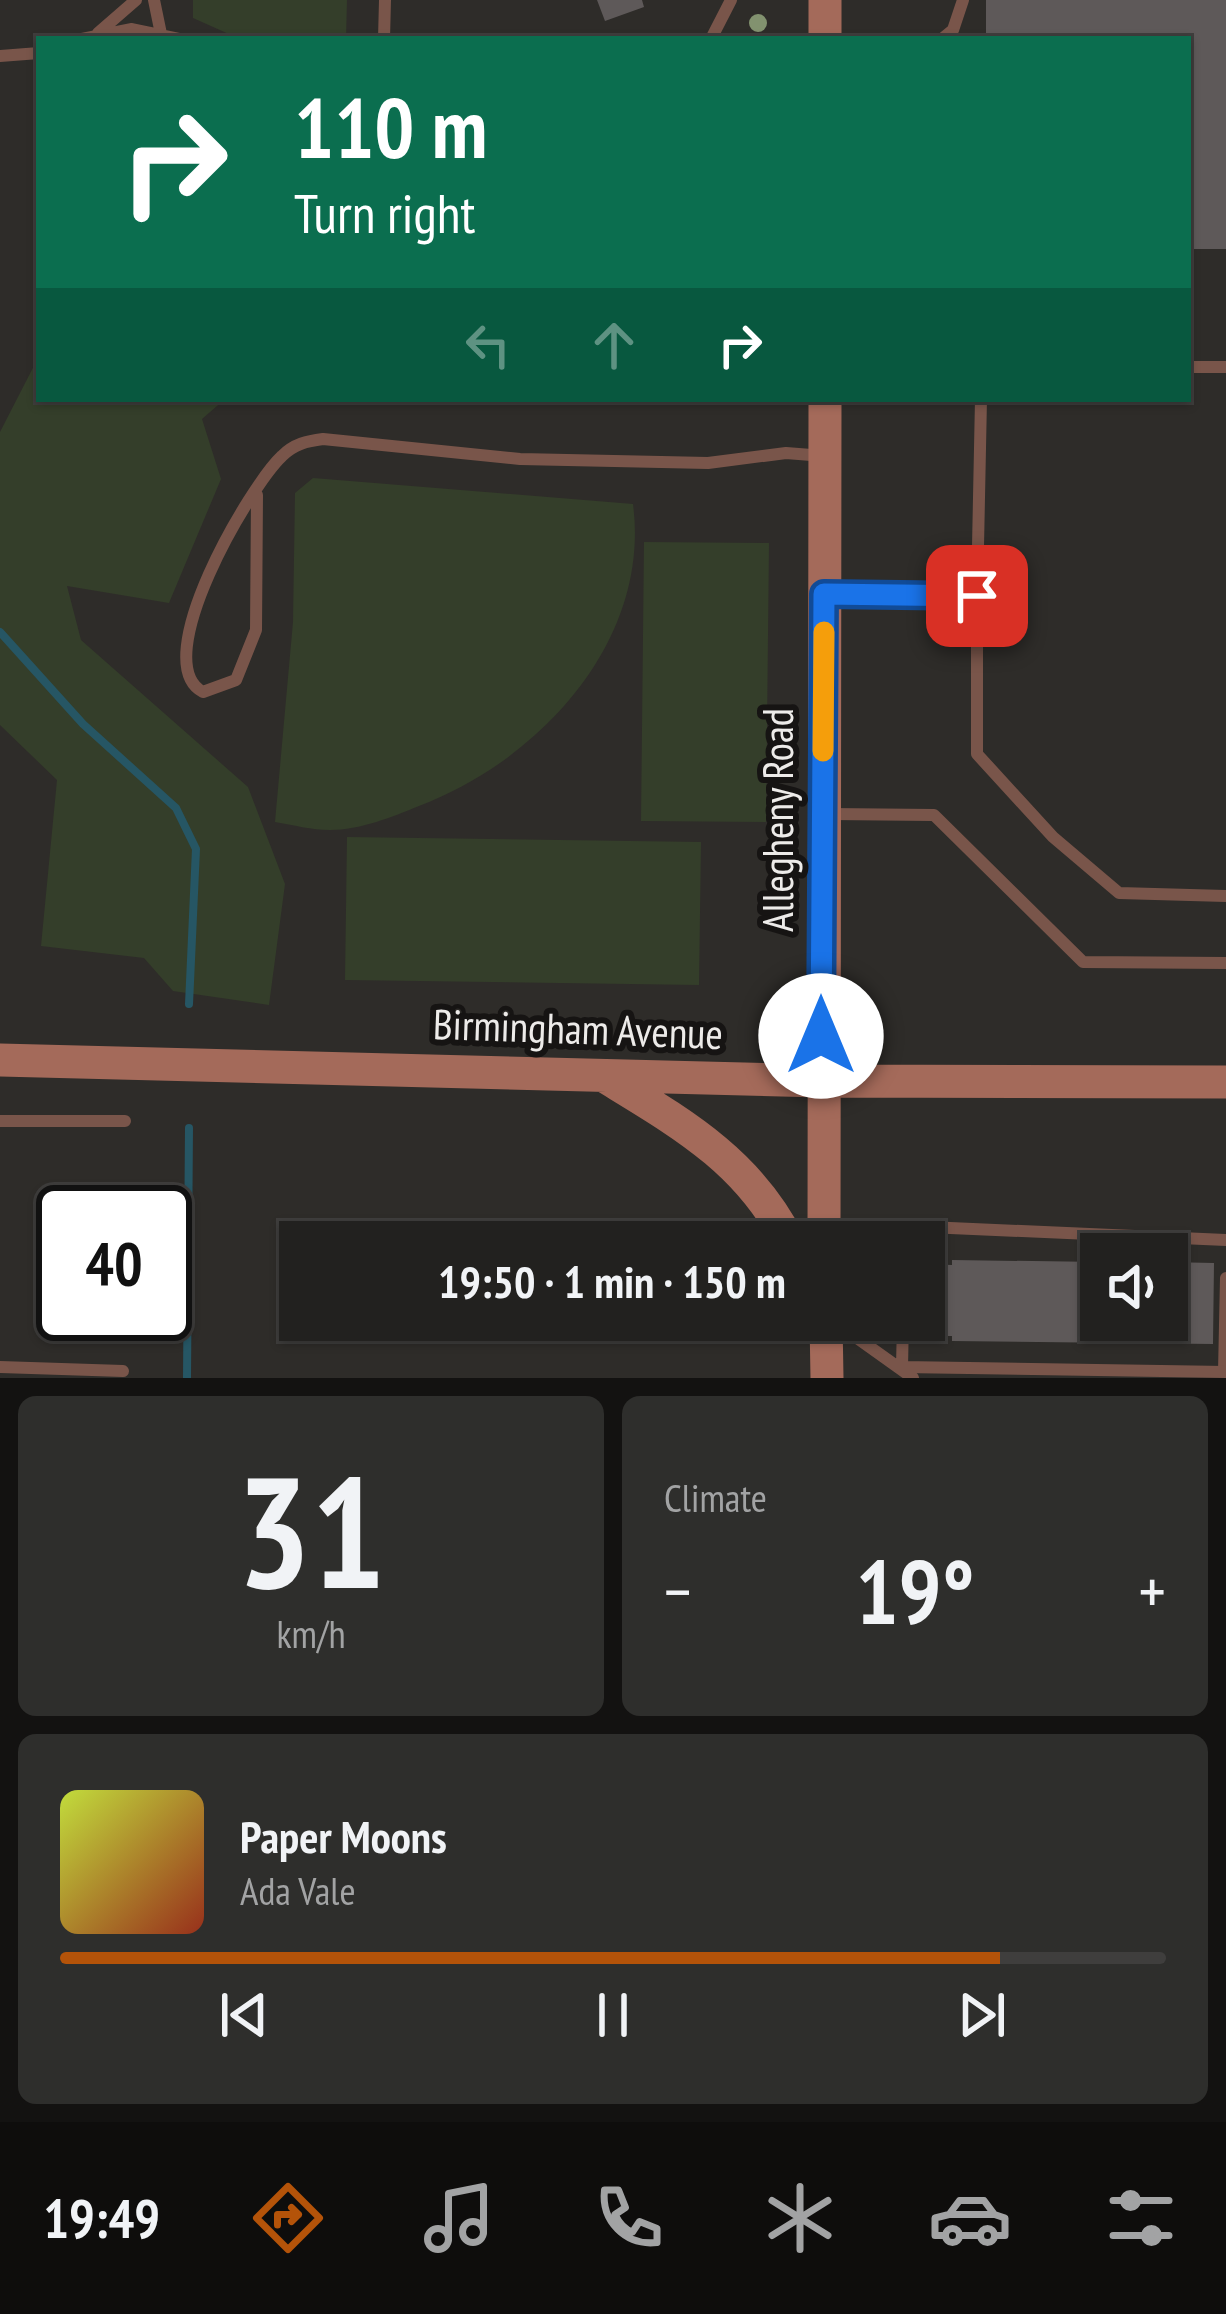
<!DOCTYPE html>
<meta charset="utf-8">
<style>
:root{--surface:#22211f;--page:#2e2e2c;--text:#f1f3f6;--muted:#a2a3a4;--line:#3f3e3d;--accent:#b45309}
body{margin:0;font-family:"PT Sans Narrow",sans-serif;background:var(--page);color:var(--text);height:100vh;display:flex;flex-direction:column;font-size:45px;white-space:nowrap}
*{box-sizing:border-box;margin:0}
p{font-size:39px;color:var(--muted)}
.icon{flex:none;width:66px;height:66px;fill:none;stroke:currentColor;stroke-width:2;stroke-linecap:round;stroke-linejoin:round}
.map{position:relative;height:1378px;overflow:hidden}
.details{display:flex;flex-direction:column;gap:18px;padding:18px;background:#131211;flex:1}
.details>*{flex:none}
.banner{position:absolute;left:36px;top:36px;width:1155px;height:366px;border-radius:0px;box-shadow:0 3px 9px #0004,0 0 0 3px var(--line);background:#0b6e4f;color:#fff;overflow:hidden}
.fabs{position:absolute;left:1080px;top:1233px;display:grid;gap:24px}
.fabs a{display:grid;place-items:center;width:108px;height:108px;border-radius:0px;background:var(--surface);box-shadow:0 3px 9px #0004,0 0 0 3px var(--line);font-size:60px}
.speed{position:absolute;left:36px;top:1185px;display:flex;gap:24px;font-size:60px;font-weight:700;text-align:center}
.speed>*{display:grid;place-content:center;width:156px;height:156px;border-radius:50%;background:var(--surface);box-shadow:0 3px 9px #0004,0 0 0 3px var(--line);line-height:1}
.speed .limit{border:6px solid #111;border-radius:18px;background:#fff;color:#111}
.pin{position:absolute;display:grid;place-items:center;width:102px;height:102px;color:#fff;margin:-51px;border-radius:24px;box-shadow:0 6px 18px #0006}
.me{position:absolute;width:132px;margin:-66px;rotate:0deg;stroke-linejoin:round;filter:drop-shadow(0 0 9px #0008)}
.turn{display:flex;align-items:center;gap:42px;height:252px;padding:0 60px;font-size:54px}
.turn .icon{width:156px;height:156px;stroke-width:2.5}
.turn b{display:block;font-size:84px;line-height:102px}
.lanes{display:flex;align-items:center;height:114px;padding:0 60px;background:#0003;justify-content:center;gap:60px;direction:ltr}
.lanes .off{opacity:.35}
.big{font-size:90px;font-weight:700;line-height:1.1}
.details .card{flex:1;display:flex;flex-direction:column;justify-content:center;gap:18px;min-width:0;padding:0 42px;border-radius:18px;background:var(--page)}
.details .dial{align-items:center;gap:0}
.dial b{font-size:156px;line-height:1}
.song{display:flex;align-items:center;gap:36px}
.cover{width:144px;height:144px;border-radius:18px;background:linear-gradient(135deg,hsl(70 70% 55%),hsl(10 70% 35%))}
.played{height:12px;border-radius:6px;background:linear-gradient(90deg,var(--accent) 85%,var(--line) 85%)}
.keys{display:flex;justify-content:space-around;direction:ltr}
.heat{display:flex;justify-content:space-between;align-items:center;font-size:66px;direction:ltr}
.details .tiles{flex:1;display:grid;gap:18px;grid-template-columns:1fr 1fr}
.card:last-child{grid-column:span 2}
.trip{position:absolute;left:279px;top:1221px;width:666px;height:120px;border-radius:0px;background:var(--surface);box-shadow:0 3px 9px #0004,0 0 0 3px var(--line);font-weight:700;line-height:120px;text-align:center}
.tab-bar{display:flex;height:192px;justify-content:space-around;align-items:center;background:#0e0d0c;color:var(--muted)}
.tab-bar .icon{width:84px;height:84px}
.tab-bar .on{color:var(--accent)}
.tab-bar b{font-size:54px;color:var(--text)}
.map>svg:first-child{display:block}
.green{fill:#343e2a}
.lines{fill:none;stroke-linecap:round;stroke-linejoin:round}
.stream{stroke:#265664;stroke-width:8}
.building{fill:#5e5959}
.lane{stroke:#79554a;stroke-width:12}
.secondary{stroke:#a46a5a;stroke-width:33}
.tree{fill:#82926f}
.route-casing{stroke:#114b97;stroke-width:30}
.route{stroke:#1a73e8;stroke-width:21}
.slow{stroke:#f59e0b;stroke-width:21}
.labels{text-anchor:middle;stroke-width:12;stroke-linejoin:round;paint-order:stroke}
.street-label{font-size:42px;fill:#edebe9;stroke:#161413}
</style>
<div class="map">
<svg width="1226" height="1378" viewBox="0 0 1226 1378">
<rect width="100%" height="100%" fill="#2e2c29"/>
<path class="green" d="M193 0H347L346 39H240L193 18Z
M39 356V399H225L202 419 221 479 169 603 67 586 81 640 248 787 285 884 269 1005 173 991 144 958 41 946 57 780 0 725V432Z
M313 478 633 504C651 641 540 760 419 806 392 817 360 830 330 830 312 830 293 825 275 822L293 622 295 493Z
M644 542 769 543 766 822 641 821Z
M347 837 701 842 699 985 345 980Z"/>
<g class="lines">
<path class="stream" d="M0 632 83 724 176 808 196 849 189 1004
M187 1378 189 1128"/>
</g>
<path class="building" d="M597 0H642L644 7 605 21Z
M986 0H1226V249H1192L1188 237V39H986Z
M952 1260 1101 1262V1320H1167V1262L1214 1263 1213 1344 952 1341V1336H924L925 1264 952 1265Z"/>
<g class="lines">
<path class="lane" d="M154 0 161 34
M98 33 136 0
M82 39 132 29 180 39
M384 39 385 0
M711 39 731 0
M942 39 953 30 963 0
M0 56 39 53
M1188 367H1226
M257 495 256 630 236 680 203 692C146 662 250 486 282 456 294 444 307 441 323 439L520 459 708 463 786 453 824 456
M825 594 977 596 981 399
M977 596V754L1053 837 1119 893 1226 896
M830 814 934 815 1083 962 1226 963
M0 1121H125
M905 1242V1226L1226 1240
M832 1320 913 1378
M903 1320 902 1367 1226 1372
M0 1367 123 1371
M1224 1372 1226 1278"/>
<path class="secondary" d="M825 39V0
M0 1060 821 1081 1226 1082
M604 1076C679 1122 748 1160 789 1242
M824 1242 825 399
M826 1320 827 1378"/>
</g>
<circle class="tree" cx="758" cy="23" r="9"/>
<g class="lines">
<g class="route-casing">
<path id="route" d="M821 1036 824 594 977 596"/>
</g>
<use href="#route" class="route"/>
<path class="slow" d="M823 751 824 632"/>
</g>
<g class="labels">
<g class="street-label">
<text transform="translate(778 820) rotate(-90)" y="15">Allegheny Road</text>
<text transform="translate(578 1029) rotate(2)" y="15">Birmingham Avenue</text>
</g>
</g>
</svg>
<div class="fabs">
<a><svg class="icon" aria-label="sound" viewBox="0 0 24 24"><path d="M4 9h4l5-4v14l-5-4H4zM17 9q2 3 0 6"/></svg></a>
</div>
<div class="speed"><div class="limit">40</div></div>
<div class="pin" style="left:977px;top:596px;background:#d93025"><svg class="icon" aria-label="arrive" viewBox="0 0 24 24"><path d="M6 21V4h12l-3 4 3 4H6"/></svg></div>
<svg class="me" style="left:821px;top:1036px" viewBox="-20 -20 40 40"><circle r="19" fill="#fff"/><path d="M0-13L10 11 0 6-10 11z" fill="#1a73e8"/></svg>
<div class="trip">19:50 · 1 min · 150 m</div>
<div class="banner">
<div class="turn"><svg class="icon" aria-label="right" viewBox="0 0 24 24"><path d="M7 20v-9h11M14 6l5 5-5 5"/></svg><div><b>110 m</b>Turn right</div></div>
<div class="lanes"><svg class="icon off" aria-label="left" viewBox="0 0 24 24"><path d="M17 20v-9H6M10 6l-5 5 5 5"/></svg><svg class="icon off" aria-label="ahead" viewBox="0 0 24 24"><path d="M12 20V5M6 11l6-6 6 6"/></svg><svg class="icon" aria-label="right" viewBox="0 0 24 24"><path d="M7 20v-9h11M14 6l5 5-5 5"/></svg></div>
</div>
</div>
<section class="details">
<div class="tiles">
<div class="card dial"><b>31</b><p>km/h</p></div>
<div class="card"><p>Climate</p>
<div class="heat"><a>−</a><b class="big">19°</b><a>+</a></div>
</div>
<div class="card">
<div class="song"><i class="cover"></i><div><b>Paper Moons</b><p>Ada Vale</p></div></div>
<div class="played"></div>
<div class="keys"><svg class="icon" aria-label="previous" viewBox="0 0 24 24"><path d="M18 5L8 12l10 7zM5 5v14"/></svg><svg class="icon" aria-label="pause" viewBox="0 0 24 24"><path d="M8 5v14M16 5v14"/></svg><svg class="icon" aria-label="next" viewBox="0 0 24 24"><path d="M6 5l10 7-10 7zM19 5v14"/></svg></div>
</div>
</div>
</section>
<nav class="tab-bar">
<b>19:49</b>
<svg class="icon on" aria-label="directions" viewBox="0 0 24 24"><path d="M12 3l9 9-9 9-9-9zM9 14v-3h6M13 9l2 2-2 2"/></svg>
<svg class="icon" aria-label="music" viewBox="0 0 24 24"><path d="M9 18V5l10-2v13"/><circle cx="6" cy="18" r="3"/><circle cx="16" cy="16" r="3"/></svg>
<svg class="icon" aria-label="phone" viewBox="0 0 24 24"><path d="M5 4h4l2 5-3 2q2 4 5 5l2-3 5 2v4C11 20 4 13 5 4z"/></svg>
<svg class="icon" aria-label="climate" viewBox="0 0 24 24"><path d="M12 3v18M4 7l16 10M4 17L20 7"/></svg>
<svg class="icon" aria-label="car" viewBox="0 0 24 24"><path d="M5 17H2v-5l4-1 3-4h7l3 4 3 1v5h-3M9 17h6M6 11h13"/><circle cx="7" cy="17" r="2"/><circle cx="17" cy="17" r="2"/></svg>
<svg class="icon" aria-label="filters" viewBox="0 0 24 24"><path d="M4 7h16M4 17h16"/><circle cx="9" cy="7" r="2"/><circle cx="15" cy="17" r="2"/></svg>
</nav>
